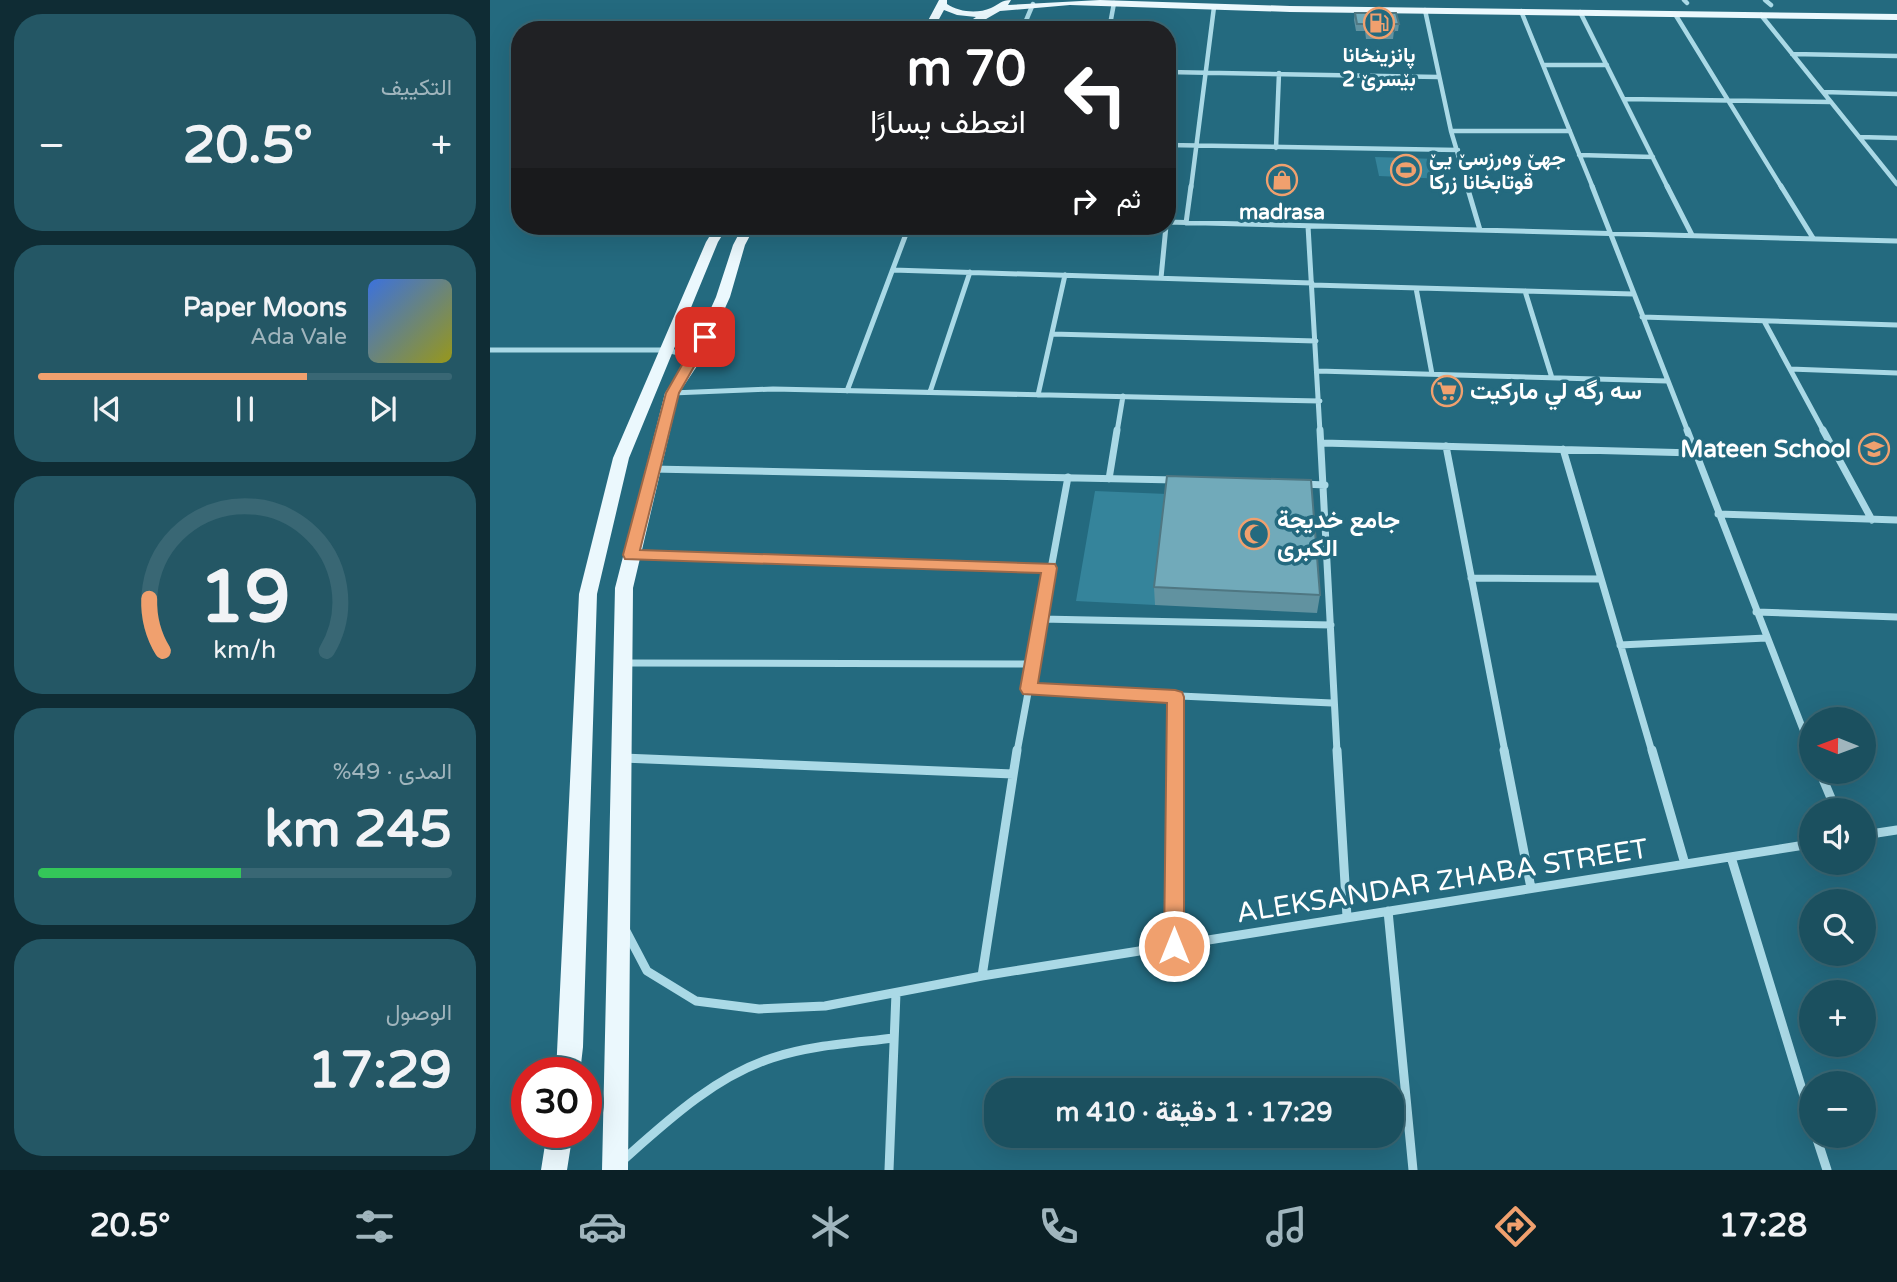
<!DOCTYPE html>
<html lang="ar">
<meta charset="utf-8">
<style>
:root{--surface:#1b505f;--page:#245765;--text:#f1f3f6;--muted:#a0b5bd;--line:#396774;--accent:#f0a06e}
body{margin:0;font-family:"Varela Round",Vazirmatn,sans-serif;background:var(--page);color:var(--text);direction:rtl;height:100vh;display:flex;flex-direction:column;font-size:26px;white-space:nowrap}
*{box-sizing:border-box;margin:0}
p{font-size:23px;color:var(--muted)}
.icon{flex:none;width:38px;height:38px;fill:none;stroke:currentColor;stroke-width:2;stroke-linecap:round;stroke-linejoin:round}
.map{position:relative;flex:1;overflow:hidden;direction:ltr}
.drawer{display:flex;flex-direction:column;gap:14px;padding:14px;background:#0f2c34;width:490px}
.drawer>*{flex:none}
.guide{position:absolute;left:21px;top:21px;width:665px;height:214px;border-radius:28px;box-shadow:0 7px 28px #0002,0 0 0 2px var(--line);direction:rtl;background:#202124;color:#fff;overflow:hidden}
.needle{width:46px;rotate:271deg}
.buttons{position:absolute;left:1309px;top:707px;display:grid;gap:14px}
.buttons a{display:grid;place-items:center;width:77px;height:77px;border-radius:50%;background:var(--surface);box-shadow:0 7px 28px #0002,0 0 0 2px var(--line);font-size:35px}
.speed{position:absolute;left:21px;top:1057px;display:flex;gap:14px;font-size:35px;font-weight:700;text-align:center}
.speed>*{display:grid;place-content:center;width:91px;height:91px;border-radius:50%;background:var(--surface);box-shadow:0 7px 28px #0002,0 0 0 2px var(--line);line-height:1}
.speed .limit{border:10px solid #d22;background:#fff;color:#111}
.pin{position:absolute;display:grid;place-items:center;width:60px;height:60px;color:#fff;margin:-30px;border-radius:14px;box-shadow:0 4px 10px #0006}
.me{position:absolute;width:77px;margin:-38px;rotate:0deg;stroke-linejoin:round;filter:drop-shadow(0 0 5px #0008)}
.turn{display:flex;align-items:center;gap:24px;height:147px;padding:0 35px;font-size:32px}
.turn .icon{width:91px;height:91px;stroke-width:2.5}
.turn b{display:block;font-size:49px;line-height:60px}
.then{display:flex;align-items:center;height:66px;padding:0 35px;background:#0003;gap:14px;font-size:26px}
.big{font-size:52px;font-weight:800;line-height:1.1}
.drawer .widget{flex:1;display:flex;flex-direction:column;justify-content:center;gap:10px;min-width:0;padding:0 24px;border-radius:28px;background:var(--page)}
.drawer .dial{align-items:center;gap:0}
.dial svg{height:182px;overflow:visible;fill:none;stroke:var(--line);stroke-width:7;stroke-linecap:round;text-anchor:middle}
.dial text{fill:var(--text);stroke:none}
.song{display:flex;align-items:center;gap:21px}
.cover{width:84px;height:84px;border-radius:10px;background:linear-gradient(135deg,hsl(220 70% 55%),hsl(60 70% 35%))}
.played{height:7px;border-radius:4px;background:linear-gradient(90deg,var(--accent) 65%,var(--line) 65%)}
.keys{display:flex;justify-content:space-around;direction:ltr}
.heat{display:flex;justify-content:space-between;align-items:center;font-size:38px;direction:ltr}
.charge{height:10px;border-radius:5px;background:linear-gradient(90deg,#34c759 49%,var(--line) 0)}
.trip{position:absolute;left:494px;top:1078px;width:420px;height:70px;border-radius:28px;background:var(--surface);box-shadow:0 7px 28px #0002,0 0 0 2px var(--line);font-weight:800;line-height:70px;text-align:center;direction:rtl}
.menu{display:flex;height:112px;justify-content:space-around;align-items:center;background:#0b2026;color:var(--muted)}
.menu .icon{width:49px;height:49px}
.menu .current{color:var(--accent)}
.menu b{font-size:32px;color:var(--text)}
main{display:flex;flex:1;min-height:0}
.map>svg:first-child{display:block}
.green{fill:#35849b}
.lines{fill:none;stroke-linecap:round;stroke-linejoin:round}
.minor-far3{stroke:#aad9e6;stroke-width:4.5}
.minor-far2{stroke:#aad9e6;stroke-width:5}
.minor-far1{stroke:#aad9e6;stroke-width:7}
.minor{stroke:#aad9e6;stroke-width:9}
.primary{fill:#ebf8fd;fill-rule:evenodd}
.wall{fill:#6192a0}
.building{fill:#71aaba;stroke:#4f7782;stroke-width:2}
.route{fill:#f0a06e;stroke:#9c6848;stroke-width:2}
.labels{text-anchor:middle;stroke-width:7;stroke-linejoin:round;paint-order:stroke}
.far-poi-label{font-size:21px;font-weight:bold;fill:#fff;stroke:#246a7f}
.poi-label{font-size:24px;font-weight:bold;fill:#fff;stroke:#246a7f;text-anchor:start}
.near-street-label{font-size:28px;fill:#fff;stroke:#246a7f}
</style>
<main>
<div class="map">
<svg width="1407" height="1170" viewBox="0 0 1407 1170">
<rect width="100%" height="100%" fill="#246a7f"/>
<path class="green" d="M885 157 948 159 955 179 889 176Z
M605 491 677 494 665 605 586 601Z"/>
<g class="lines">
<path class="minor-far3" d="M1194 0 1197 3
M1275 0 1281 5
M935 10 961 131 978 188
M1031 11 1103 188
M1090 12 1178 188
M1185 14 1292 188
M1271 15 1407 184
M532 30 543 4
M619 30 624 3
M1302 54 1407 56
M1053 65H1117
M677 72 948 77
M1333 92 1407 94
M1134 99 1341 102
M961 131H1080
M1369 137 1407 138
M677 145 968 150
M786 148 789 73
M1089 155 1163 157
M701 188 724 7"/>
<path class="minor-far2" d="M977 186 990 230
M1102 186 1198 432
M1177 186 1202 235
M1291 186 1323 238
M677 222 1407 241
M696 223 701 186
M818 226 830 432
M403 270 822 283
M671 278 676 226
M822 285 1143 294
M926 288 942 374
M1035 291 1062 378
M1152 317 1407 325
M1274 321 1334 432
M562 334 826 341
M0 350H176L206 357
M1300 369 1407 373
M828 371 1177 381
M357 391 419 226
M440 392 480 272
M182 393 283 389 830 401
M548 395 575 275
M627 432 633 396"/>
<path class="minor-far1" d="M830 430 847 752
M1197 430 1321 750
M1333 430 1382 520
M833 443 1205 453
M956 446 1015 752
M1073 449 1162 752
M162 469 686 480
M619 479 627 430
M813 484 835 485
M1228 514 1407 520
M141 556 560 568
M981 578 1111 579
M1266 612 1407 617
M551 619 841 625
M1130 645 1276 638
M134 663 543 664
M539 689 842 703
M527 752 578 477
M686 752V697"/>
<path class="minor" d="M847 750 857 917
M1014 750 1041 888
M1162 750 1195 864
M133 758 523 774
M1330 772 1346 810
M1374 835 1407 830
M1241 857 1321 1119
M898 911 923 1170
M136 931 157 971 206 1001 269 1009 335 1006 492 976 1321 844
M684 946 686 750
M492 976 527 750
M1326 1136 1337 1170
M132 1161C177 1121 224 1077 282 1058 321 1045 364 1043 404 1038
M399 1170 406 993"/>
<path class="primary" d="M449 0H457V4C469 12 487 14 501 8 510 4 511 0 521 0L518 5 610 0 800 6 1407 14V20L800 12 580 5 510 11 477 30H466L486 17 467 15 454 10 443 30H433Z
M226 226H238L228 242 139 458 107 594 93 1047 90 1073H66L89 594 123 458 216 242Z
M253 226H265L255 245 240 297 213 357 189 393 143 588 138 1170H112L125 588 175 393 199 357 226 297 243 245Z
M57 1132H83L77 1170H51Z"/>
</g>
<path class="wall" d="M865 13 909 24 908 31H904L903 39H876L875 31H866L864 20Z
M664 587 830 595 827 613 665 605Z"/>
<path class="building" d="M865 13H906L909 24H896L897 27H903L904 31H876L875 26H883L882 24H867Z
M677 476 821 480 830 595 664 587Z"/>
<path class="route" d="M215 333 221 337 189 393 150 550 565 564 567 568 548 683 685 690 692 692 694 697V946L691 953 684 955 677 953 674 946 677 703 533 694 530 689 551 573 135 559 133 555 176 393 208 337Z"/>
<defs>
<g id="fuel-ring" transform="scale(1.575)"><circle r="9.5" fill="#246a7f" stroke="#f0a06e" stroke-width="1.5"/><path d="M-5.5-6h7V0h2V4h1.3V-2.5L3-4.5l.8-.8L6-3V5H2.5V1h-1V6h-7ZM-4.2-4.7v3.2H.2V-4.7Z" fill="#f0a06e"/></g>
<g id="stadium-ring" transform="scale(1.575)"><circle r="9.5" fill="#246a7f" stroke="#f0a06e" stroke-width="1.5"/><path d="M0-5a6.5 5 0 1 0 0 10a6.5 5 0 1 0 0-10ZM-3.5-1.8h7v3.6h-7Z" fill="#f0a06e"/></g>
<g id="shop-ring" transform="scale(1.575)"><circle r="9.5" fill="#246a7f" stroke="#f0a06e" stroke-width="1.5"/><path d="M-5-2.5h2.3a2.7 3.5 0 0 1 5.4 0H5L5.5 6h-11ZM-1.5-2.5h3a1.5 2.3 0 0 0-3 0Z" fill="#f0a06e"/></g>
<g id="supermarket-ring" transform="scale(1.575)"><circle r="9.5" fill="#246a7f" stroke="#f0a06e" stroke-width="1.5"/><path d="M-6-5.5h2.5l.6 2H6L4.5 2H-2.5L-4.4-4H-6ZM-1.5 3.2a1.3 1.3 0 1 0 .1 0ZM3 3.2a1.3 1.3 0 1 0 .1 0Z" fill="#f0a06e"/></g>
<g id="school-ring" transform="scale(1.575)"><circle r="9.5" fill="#246a7f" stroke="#f0a06e" stroke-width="1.5"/><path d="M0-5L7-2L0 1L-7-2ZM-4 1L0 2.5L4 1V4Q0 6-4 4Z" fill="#f0a06e"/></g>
<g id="mosque-ring" transform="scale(1.575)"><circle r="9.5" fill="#246a7f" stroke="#f0a06e" stroke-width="1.5"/><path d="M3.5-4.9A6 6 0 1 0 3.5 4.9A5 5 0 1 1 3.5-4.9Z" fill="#f0a06e"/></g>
</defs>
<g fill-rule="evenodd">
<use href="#fuel-ring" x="889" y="23"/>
<use href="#stadium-ring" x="916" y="170"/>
<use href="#shop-ring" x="792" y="180"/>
<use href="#supermarket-ring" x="957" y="391"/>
<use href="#school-ring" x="1384" y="449"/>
<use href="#mosque-ring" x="764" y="534"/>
</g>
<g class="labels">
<g class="far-poi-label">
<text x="889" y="62">پانزینخانا<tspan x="889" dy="24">بێسرێ 2</tspan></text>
<text x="939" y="165" text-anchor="start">جھێ وەرزسێ یێ<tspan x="939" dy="24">قوتابخانا زرکا</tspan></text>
<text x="792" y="219">madrasa</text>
</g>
<g class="poi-label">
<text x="980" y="399">سه رگه لي ماركيت</text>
<text x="1361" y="457" text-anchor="end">Mateen School</text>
<text x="787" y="528">جامع خدیجة<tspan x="787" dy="28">الکبری</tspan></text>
</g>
<g class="near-street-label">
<text transform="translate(952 880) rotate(-9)" y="10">ALEKSANDAR ZHABA STREET</text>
</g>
</g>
</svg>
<div class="buttons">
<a><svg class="needle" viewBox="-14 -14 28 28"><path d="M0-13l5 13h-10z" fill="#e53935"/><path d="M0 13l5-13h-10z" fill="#a0b5bd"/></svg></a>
<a><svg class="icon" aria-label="sound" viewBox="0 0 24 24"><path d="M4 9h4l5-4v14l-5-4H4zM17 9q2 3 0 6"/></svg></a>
<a><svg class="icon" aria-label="search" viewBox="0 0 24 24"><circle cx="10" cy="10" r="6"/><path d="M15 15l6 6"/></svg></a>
<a>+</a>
<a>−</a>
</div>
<div class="speed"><div class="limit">30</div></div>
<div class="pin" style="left:215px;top:337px;background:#d93025"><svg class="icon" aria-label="arrive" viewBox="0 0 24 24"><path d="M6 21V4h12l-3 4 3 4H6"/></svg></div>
<svg class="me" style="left:684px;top:946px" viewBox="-20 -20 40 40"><circle r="17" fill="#f0a06e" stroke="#fff" stroke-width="3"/><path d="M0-11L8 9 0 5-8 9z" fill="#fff"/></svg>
<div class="trip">17:29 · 1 دقيقة · 410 m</div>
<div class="guide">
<div class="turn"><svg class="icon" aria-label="left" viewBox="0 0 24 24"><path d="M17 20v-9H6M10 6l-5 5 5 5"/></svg><div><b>70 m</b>انعطف يسارًا</div></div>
<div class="then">ثم<svg class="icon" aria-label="right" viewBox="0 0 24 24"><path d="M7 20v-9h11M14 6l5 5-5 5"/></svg></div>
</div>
</div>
<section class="drawer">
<div class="widget"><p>التكييف</p>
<div class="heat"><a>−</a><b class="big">20.5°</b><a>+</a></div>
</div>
<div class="widget">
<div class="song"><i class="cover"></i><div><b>Paper Moons</b><p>Ada Vale</p></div></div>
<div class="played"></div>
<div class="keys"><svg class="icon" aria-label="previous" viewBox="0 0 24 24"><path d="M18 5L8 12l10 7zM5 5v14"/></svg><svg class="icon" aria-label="pause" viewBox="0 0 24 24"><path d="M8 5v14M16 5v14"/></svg><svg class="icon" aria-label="next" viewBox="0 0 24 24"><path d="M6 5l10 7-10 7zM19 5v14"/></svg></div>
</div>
<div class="widget dial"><svg viewBox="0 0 100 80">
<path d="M14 69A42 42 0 1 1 86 69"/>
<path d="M14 69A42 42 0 0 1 8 46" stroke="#f0a06e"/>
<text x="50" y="56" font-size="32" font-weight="700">19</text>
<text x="50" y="72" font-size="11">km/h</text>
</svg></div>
<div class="widget"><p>المدى · 49%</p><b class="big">245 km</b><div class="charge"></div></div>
<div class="widget"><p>الوصول</p><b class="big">17:29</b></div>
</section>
</main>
<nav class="menu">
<b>17:28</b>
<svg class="icon current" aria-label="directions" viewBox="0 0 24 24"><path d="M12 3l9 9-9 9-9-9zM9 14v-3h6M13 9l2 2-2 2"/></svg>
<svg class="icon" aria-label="music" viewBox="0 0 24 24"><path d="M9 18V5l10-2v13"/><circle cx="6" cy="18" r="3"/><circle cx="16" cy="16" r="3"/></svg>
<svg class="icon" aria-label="phone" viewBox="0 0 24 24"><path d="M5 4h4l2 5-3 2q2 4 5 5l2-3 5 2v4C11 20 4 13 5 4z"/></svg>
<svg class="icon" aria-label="climate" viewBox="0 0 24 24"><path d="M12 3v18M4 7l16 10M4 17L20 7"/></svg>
<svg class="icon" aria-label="car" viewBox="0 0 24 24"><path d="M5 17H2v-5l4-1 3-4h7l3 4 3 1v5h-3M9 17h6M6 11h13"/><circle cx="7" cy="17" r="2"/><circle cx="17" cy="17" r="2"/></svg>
<svg class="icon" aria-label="filters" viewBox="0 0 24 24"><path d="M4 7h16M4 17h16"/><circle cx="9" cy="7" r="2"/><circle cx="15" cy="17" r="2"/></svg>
<b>20.5°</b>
</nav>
